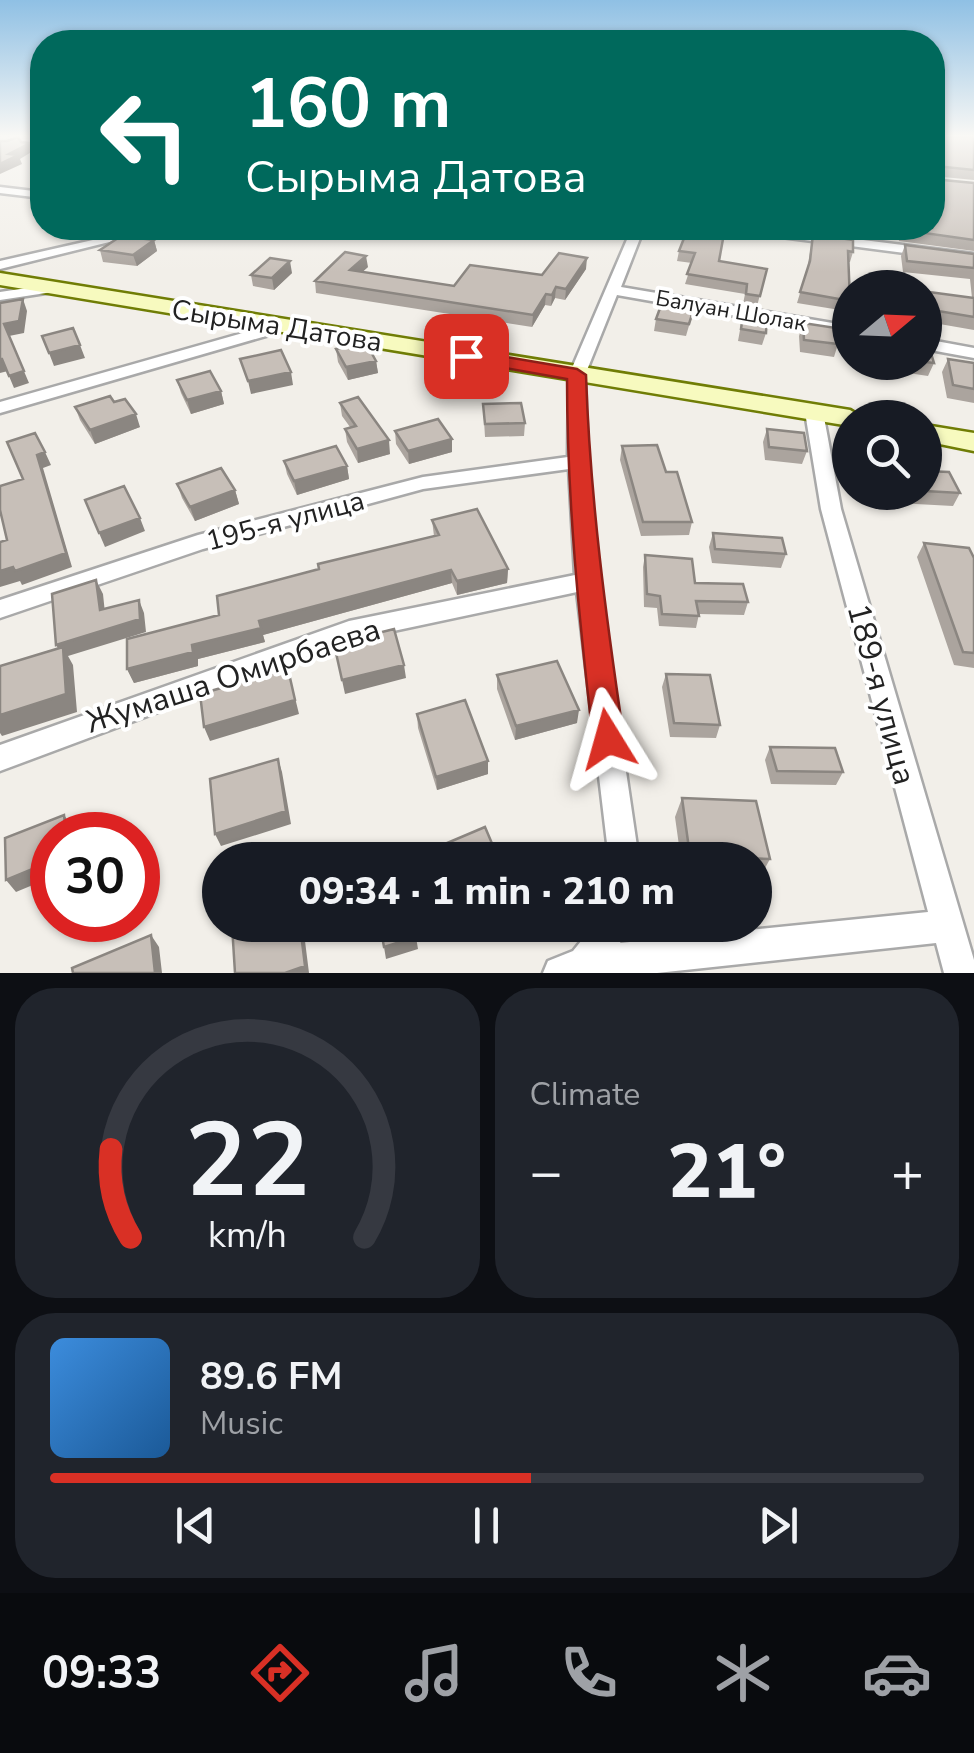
<!DOCTYPE html>
<meta charset="utf-8">
<style>
:root{--surface:#171b24;--page:#20242c;--text:#f1f3f6;--muted:#9ea1a6;--line:#363941;--accent:#d93025}
body{margin:0;font-family:"Nunito Sans",sans-serif;background:var(--page);color:var(--text);height:100vh;display:flex;flex-direction:column;font-size:38px;white-space:nowrap}
*{box-sizing:border-box;margin:0}
p{font-size:32px;color:var(--muted)}
.icon{flex:none;width:55px;height:55px;fill:none;stroke:currentColor;stroke-width:2;stroke-linecap:round;stroke-linejoin:round}
.map{position:relative;height:973px;overflow:hidden}
.drawer{display:flex;flex-direction:column;gap:15px;padding:15px;background:#0d0f14;flex:1}
.drawer>*{flex:none}
.guide{position:absolute;left:30px;top:30px;width:915px;height:210px;border-radius:40px;box-shadow:0 2px 8px #0004;background:#00695c;color:#fff;overflow:hidden}
.needle{width:65px;rotate:71deg}
.buttons{position:absolute;left:832px;top:270px;display:grid;gap:20px}
.buttons a{display:grid;place-items:center;width:110px;height:110px;border-radius:50%;background:var(--surface);box-shadow:0 2px 8px #0004;font-size:50px}
.speed{position:absolute;left:30px;top:812px;display:flex;gap:20px;font-size:50px;font-weight:700;text-align:center}
.speed>*{display:grid;place-content:center;width:130px;height:130px;border-radius:50%;background:var(--surface);box-shadow:0 2px 8px #0004;line-height:1}
.speed .limit{border:15px solid #d22;background:#fff;color:#111}
.pin{position:absolute;display:grid;place-items:center;width:85px;height:85px;color:#fff;margin:-42px;border-radius:20px;box-shadow:0 5px 15px #0006}
.me{position:absolute;width:110px;margin:-55px;rotate:352deg;stroke-linejoin:round;filter:drop-shadow(0 0 8px #0008)}
.turn{display:flex;align-items:center;gap:35px;height:210px;padding:0 50px;font-size:45px}
.turn .icon{width:130px;height:130px;stroke-width:2.5}
.turn b{display:block;font-size:70px;line-height:85px}
.big{font-size:75px;font-weight:800;line-height:1.1}
.drawer .tile{flex:1;display:flex;flex-direction:column;justify-content:center;gap:15px;min-width:0;padding:0 35px;border-radius:40px;background:var(--page)}
.drawer .dial{align-items:center;gap:0}
.dial svg{height:260px;overflow:visible;fill:none;stroke:var(--line);stroke-width:7;stroke-linecap:round;text-anchor:middle}
.dial text{fill:var(--text);stroke:none}
.song{display:flex;align-items:center;gap:30px}
.cover{width:120px;height:120px;border-radius:15px;background:linear-gradient(135deg,hsl(210 70% 55%),hsl(210 70% 35%))}
.played{height:10px;border-radius:5px;background:linear-gradient(90deg,var(--accent) 55%,var(--line) 55%)}
.keys{display:flex;justify-content:space-around;direction:ltr}
.heat{display:flex;justify-content:space-between;align-items:center;font-size:55px;direction:ltr}
.drawer .tiles{flex:1;display:grid;gap:15px;grid-template-columns:1fr 1fr}
.tile:last-child{grid-column:span 2}
.trip{position:absolute;left:202px;top:842px;width:570px;height:100px;border-radius:50px;background:var(--surface);box-shadow:0 2px 8px #0004;font-weight:800;line-height:100px;text-align:center}
.tab-bar{display:flex;height:160px;justify-content:space-around;align-items:center;background:#090b0e;color:var(--muted)}
.tab-bar .icon{width:70px;height:70px}
.tab-bar .active{color:var(--accent)}
.tab-bar b{font-size:45px;color:var(--text)}
.map>svg:first-child{display:block}
.lines{fill:none;stroke-linecap:round;stroke-linejoin:round}
.street-casing{stroke:#a9a9a9;stroke-width:5}
.secondary-casing{stroke:#707d05;stroke-width:5}
.street{fill:#fff;fill-rule:evenodd}
.secondary{fill:#f7fabf;fill-rule:evenodd}
.wall{fill:#aba49e}
.shaded-wall{fill:#8b8681}
.building{fill:#c7bfb8;stroke:#8b8681;stroke-width:2.5}
.route{fill:#d93025;stroke:#8d1f18;stroke-width:2.5}
.labels{text-anchor:middle;stroke-width:8;stroke-linejoin:round;paint-order:stroke}
.far-street-label{font-size:22px;fill:#222;stroke:#fff}
.street-label{font-size:28px;fill:#222;stroke:#fff}
.near-street-label{font-size:32px;fill:#222;stroke:#fff}
</style>
<div class="map">
<svg width="974" height="973" viewBox="0 0 974 973">
<rect width="100%" height="100%" fill="#f2efe9"/>
<g class="lines">
<g class="street-casing">
<path id="street" d="M0 187 42 192V198L0 193Z
M146 228H166L0 269V261Z
M632 228H644L621 287 850 326V336L617 295 585 375 588 462 598 581 639 860H609L577 592 351 640 0 771V745L349 621 575 575 569 469 423 489 203 549 0 618V600L198 535 423 477 568 457 569 375Z
M737 228H768L974 254V262L743 232Z
M54 284 59 285V291L0 300V292Z
M285 321 293 326 290 329 0 413V402Z
M925 339 974 348V358L925 349Z
M814 407 823 412 841 509 974 960V973H944L936 943 657 973H543L548 961 573 951 594 925H630L620 943 928 912 821 509 805 412Z"/>
</g>
<g class="secondary-casing">
<path id="secondary" d="M0 273 850 410 863 418H850V426L0 285Z
M925 425 974 433V451L925 441Z"/>
</g>
<use href="#street" class="street"/>
<use href="#secondary" class="secondary"/>
</g>
<path class="wall" d="M932 136H974V180L933 176V179L974 183V251L899 241 897 228H932Z
M688 228 719 261 767 269 757 306 743 304 745 294 685 284 692 263 677 261 679 251Z
M809 228H853L850 235 811 230Z
M813 234 853 252 850 262H848L850 301 846 311 797 303 807 270Z
M154 240 157 251 137 266 103 262 100 250Z
M905 245 974 254V330L928 322 926 315V337L934 363 928 376 882 369 881 362H925L926 298 929 292 972 298 970 279 903 272 901 256Z
M368 267 362 272 454 286 586 269 565 300 555 298 551 306 545 305 532 327 316 293 315 281Z
M292 273 274 290 253 286 251 275Z
M695 305 686 336 654 331 656 319Z
M744 308 766 333 762 345 738 341Z
M803 323 838 344 834 357 800 352 799 336Z
M336 349 376 361 378 373 348 380 338 362Z
M948 359 974 363V403L947 398 942 372Z
M177 380 221 391 224 404 191 414 181 393Z
M114 402 140 427 95 444 80 420 75 407Z
M340 403 390 454 358 463 347 442 345 429 350 427 342 416Z
M483 404 525 423 524 436 485 437Z
M767 429 807 451 802 464 765 460 763 442Z
M395 431 452 439V452L409 464 396 444Z
M622 446 666 472 692 522 689 535 641 536 620 460Z
M284 461 347 466 349 479 297 495 287 474Z
M925 471 960 493 953 506 897 503 892 492H925Z
M177 484 235 490 239 504 195 521 182 498Z
M432 520 508 569 507 583 457 595 452 583 263 635 265 642 198 659V666L134 683 127 669 219 615 319 569 434 536Z
M713 533 786 554 781 568 712 563 709 547Z
M924 543 974 558V668L954 665 917 557Z
M645 555 695 583 748 602 744 615 699 614 696 628 659 626 657 608 644 607 643 567Z
M666 674 720 725 716 738 670 737 662 687Z
M497 675 577 723 515 740 497 689Z
M417 714 488 774 437 790 418 728Z
M770 747 843 772 836 785 771 784 765 760Z
M682 798 770 859 760 877H755V860H681L675 817Z"/>
<path class="shaded-wall" d="M30 143 33 151 20 159 22 164 0 174V164L9 154Z
M154 240 157 251 137 266 133 255Z
M366 256 368 267 351 282 350 270Z
M587 258 586 269 565 300 566 289Z
M290 261 292 273 274 290 272 278Z
M556 287 555 298 551 306 552 295Z
M546 294 545 305 532 327 533 315Z
M23 299 27 311 24 333 9 336 29 383 14 388 9 376 4 324Z
M80 345 85 358 54 366 49 353Z
M0 359H2L8 371 0 373Z
M376 361 378 373 348 380 346 367Z
M291 372 293 385 251 394 248 381Z
M221 391 224 404 191 414 187 400Z
M136 414 140 427 95 444 90 430Z
M452 439V452L409 464 408 451Z
M389 440 390 454 358 463 357 449Z
M45 452 51 465 43 468 72 567 22 585 20 581 0 587V571L37 455Z
M347 466 349 479 297 495 294 481Z
M235 490 239 504 195 521 190 507Z
M140 518 145 531 105 547 99 533Z
M508 569 507 583 457 595V581Z
M451 570 452 583 263 635 265 642 198 659V666L134 683 127 669 259 621Z
M96 580 103 594 106 623 100 610Z
M139 600 144 613 146 632 68 656 73 665 77 712 2 736 0 733V715L64 658 56 645Z
M404 665 406 678 345 694 342 680Z
M288 669 299 714 210 741 204 727Z
M579 710 577 723 515 740 516 726Z
M278 759 282 772 291 824 221 846 215 834Z
M488 761V774L437 790 436 777Z
M64 815 73 828 74 835H66Z
M52 861V877L16 892 6 880Z
M300 925H303L309 973H285Z
M151 935 159 947 162 973H155Z
M416 937 418 949 386 959 384 947Z"/>
<path class="building" d="M932 136H974V170L936 166 932 170Z
M18 137 21 142 30 143 9 154 18 155 0 164V141H7Z
M932 176 933 179 974 183V240L903 230V228H932Z
M688 228H725L719 261 767 269 760 296 746 294 747 284 687 274 695 253 679 251Z
M813 234 853 240V252L848 251 850 301 800 292 810 261Z
M121 236 154 240 133 255 100 250Z
M905 245 974 254V268L907 261Z
M345 252 366 256 350 270 454 286 470 265 542 275 559 253 587 258 566 289 556 287 552 295 546 294 533 315 315 281Z
M270 258 290 261 272 278 251 275Z
M929 292 974 298V317L932 310Z
M925 294H926V337L934 363 925 362Z
M23 299 19 321 4 324 24 371 9 376 2 359H0V303Z
M663 300 695 305 689 324 656 319Z
M744 308 767 314 766 333 741 329Z
M803 323 836 328 838 344 804 340Z
M73 328 80 345 49 353 42 336Z
M366 343 376 361 346 367 336 349Z
M281 350 291 372 248 381 240 359Z
M948 359 974 363V389L953 385Z
M210 371 221 391 187 400 177 380Z
M110 396 114 402 125 399 136 414 90 430 75 407Z
M358 397 389 440 357 449 345 429 356 426 340 403Z
M521 403 525 423 485 424 483 404Z
M438 419 452 439 408 451 395 431Z
M767 429 804 433 807 451 769 447Z
M35 433 45 452 37 455 66 553 15 571 13 567 0 571V542L7 540 0 510V486L23 479 7 442Z
M657 445 666 472H677L692 522H643L622 446Z
M336 446 347 466 294 481 284 461Z
M221 468 235 490 190 507 177 484Z
M925 471 949 472 960 493 925 491Z
M124 486 140 518 99 533 85 500Z
M477 509 508 569 457 581 451 570 259 621 261 628 192 645 193 652 127 669V639L219 615 217 596 319 569 318 564 439 535 432 520Z
M713 533 782 538 786 554 715 549Z
M924 543 969 548 974 558V653L963 652Z
M645 555 692 559 695 583 743 584 748 602 696 601 699 616 662 614 660 596 647 594Z
M96 580 100 610 139 600 140 619 56 645 52 594Z
M394 629 404 665 342 680 334 644Z
M63 647 66 694 0 715V666Z
M557 661 579 710 516 726 497 675Z
M288 669 295 700 204 727 200 694Z
M666 674 710 675 720 725 674 723Z
M465 700 488 761 436 777 417 714Z
M770 747 835 748 843 772 777 771Z
M278 759 286 811 215 834 210 779Z
M682 798 756 801 770 859 690 856Z
M64 815 66 835H52V861L6 880 5 838Z
M485 827 499 860H437L433 849Z
M232 925H300L305 966 285 973H235Z
M380 925H414L416 937 384 947Z
M151 935 155 973H73L72 968Z"/>
<linearGradient id="sky" x2="0" y2="1"><stop stop-color="#8fc0e4"/><stop offset="0.5" stop-color="#f9f8f5"/><stop offset="1" stop-color="#f9f8f5" stop-opacity="0"/></linearGradient>
<rect width="974" height="272" fill="url(#sky)"/>
<path class="route" d="M466 350 577 369 586 375C590 498 606 617 624 739L619 749 608 753 597 749 593 739C579 619 567 500 567 379L460 360V352Z"/>
<g class="labels">
<g class="far-street-label">
<text transform="translate(731 310) rotate(10)" y="8">Балуан Шолак</text>
</g>
<g class="street-label">
<text transform="translate(277 325) rotate(9)" y="10">Сырыма Датова</text>
<text transform="translate(285 520) rotate(-15)" y="10">195-я улица</text>
</g>
<g class="near-street-label">
<text transform="translate(233 675) rotate(-18)" y="11">Жумаша Омирбаева</text>
<text transform="translate(882 694) rotate(75)" y="11">189-я улица</text>
</g>
</g>
</svg>
<div class="buttons">
<a><svg class="needle" viewBox="-14 -14 28 28"><path d="M0-13l5 13h-10z" fill="#e53935"/><path d="M0 13l5-13h-10z" fill="#9ea1a6"/></svg></a>
<a><svg class="icon" aria-label="search" viewBox="0 0 24 24"><circle cx="10" cy="10" r="6"/><path d="M15 15l6 6"/></svg></a>
</div>
<div class="speed"><div class="limit">30</div></div>
<div class="pin" style="left:466px;top:356px;background:#d93025"><svg class="icon" aria-label="arrive" viewBox="0 0 24 24"><path d="M6 21V4h12l-3 4 3 4H6"/></svg></div>
<svg class="me" style="left:608px;top:739px" viewBox="-20 -20 40 40"><path d="M0-17L14 15 0 8-14 15z" fill="#d93025" stroke="#fff" stroke-width="4"/></svg>
<div class="trip">09:34 · 1 min · 210 m</div>
<div class="guide">
<div class="turn"><svg class="icon" aria-label="left" viewBox="0 0 24 24"><path d="M17 20v-9H6M10 6l-5 5 5 5"/></svg><div><b>160 m</b>Сырыма Датова</div></div>
</div>
</div>
<section class="drawer">
<div class="tiles">
<div class="tile dial"><svg viewBox="0 0 100 80">
<path d="M14 69A42 42 0 1 1 86 69"/>
<path d="M14 69A42 42 0 0 1 8 42" stroke="#d93025"/>
<text x="50" y="56" font-size="32" font-weight="700">22</text>
<text x="50" y="72" font-size="11">km/h</text>
</svg></div>
<div class="tile"><p>Climate</p>
<div class="heat"><a>−</a><b class="big">21°</b><a>+</a></div>
</div>
<div class="tile">
<div class="song"><i class="cover"></i><div><b>89.6 FM</b><p>Music</p></div></div>
<div class="played"></div>
<div class="keys"><svg class="icon" aria-label="previous" viewBox="0 0 24 24"><path d="M18 5L8 12l10 7zM5 5v14"/></svg><svg class="icon" aria-label="pause" viewBox="0 0 24 24"><path d="M8 5v14M16 5v14"/></svg><svg class="icon" aria-label="next" viewBox="0 0 24 24"><path d="M6 5l10 7-10 7zM19 5v14"/></svg></div>
</div>
</div>
</section>
<nav class="tab-bar">
<b>09:33</b>
<svg class="icon active" aria-label="directions" viewBox="0 0 24 24"><path d="M12 3l9 9-9 9-9-9zM9 14v-3h6M13 9l2 2-2 2"/></svg>
<svg class="icon" aria-label="music" viewBox="0 0 24 24"><path d="M9 18V5l10-2v13"/><circle cx="6" cy="18" r="3"/><circle cx="16" cy="16" r="3"/></svg>
<svg class="icon" aria-label="phone" viewBox="0 0 24 24"><path d="M5 4h4l2 5-3 2q2 4 5 5l2-3 5 2v4C11 20 4 13 5 4z"/></svg>
<svg class="icon" aria-label="climate" viewBox="0 0 24 24"><path d="M12 3v18M4 7l16 10M4 17L20 7"/></svg>
<svg class="icon" aria-label="car" viewBox="0 0 24 24"><path d="M5 17H2v-5l4-1 3-4h7l3 4 3 1v5h-3M9 17h6M6 11h13"/><circle cx="7" cy="17" r="2"/><circle cx="17" cy="17" r="2"/></svg>
</nav>
